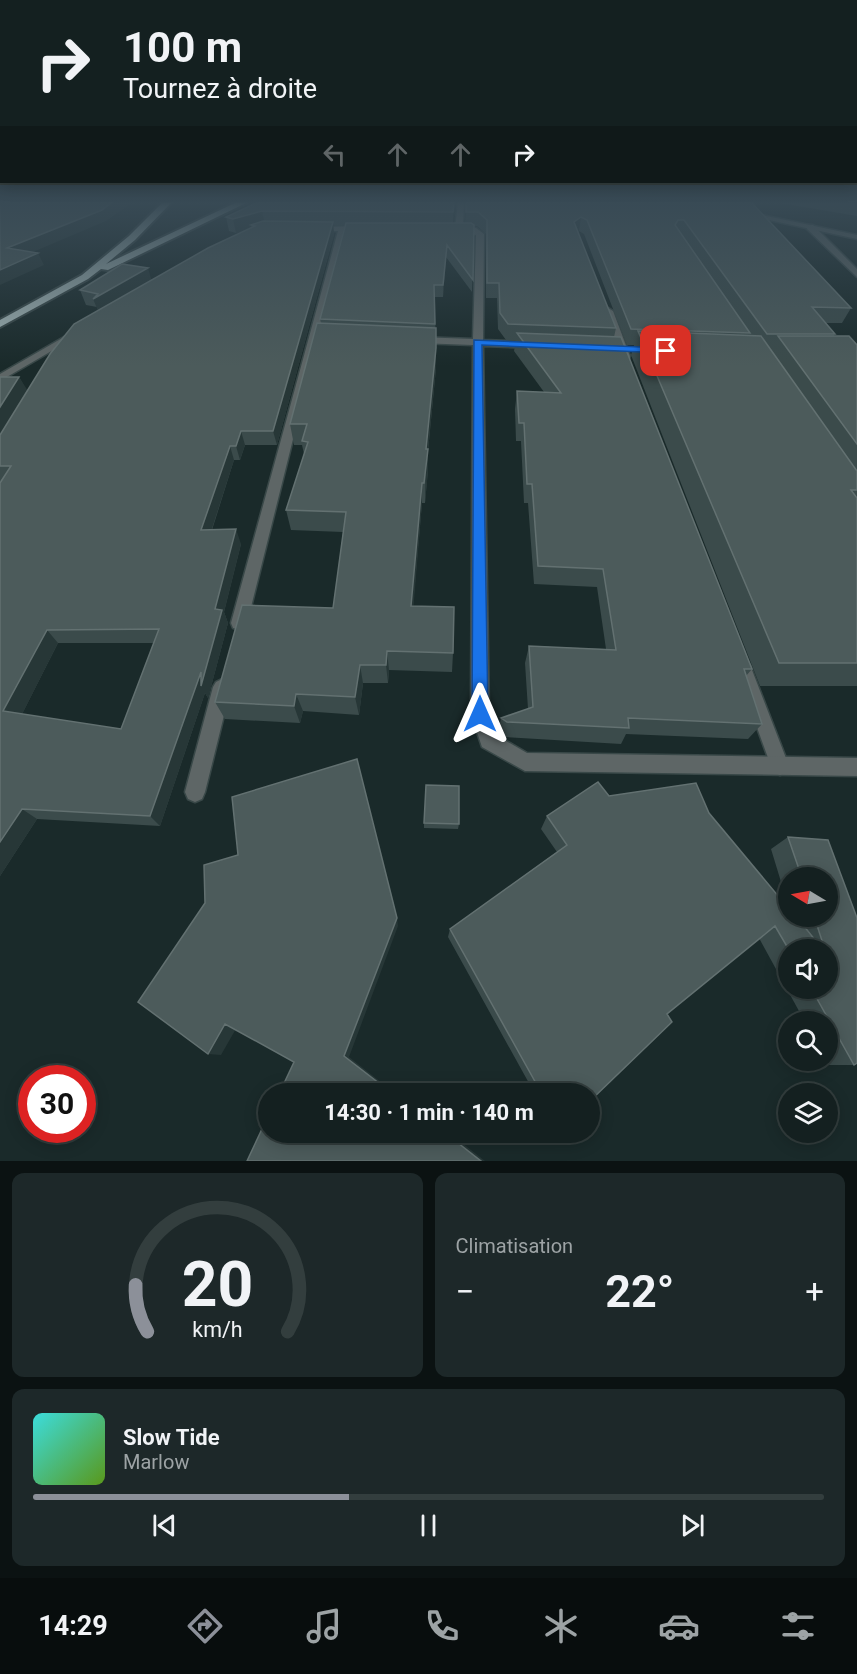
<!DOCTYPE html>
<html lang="fr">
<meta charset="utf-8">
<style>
:root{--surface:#142020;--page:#1d2829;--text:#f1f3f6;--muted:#9da3a5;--line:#333e3e;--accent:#8c9099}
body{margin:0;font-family:Roboto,sans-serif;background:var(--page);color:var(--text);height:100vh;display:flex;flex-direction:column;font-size:22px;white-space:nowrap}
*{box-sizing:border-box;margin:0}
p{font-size:20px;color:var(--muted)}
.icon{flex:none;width:33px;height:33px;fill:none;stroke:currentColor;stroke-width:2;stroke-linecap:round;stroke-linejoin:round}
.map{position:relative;height:1161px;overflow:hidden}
.panel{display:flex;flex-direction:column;gap:12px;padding:12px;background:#0b1212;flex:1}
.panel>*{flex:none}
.banner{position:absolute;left:0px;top:0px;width:858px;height:183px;box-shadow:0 3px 15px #0003,0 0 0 2px var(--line);background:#142020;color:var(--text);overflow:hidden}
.needle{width:39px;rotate:280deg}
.tools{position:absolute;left:778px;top:867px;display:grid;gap:12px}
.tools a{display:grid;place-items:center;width:60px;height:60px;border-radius:50%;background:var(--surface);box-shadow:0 3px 15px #0003,0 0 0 2px var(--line);font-size:30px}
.speed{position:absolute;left:18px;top:1065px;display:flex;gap:12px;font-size:30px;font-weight:700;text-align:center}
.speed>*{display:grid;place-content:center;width:78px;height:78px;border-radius:50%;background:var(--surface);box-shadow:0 3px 15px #0003,0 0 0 2px var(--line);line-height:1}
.speed .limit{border:9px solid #d22;background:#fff;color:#111}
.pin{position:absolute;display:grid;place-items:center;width:51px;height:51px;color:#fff;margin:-26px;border-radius:12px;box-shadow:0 3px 9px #0006}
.me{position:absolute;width:66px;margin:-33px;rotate:0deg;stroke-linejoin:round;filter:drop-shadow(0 0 4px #0008)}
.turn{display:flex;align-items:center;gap:21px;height:126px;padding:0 24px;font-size:27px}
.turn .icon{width:78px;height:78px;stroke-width:2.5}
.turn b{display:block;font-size:42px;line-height:51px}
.lanes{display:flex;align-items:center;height:57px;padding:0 24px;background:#0003;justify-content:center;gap:30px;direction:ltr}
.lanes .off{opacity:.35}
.big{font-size:45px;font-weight:700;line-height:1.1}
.panel .tile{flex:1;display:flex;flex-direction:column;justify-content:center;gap:9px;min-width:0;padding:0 21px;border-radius:12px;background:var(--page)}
.panel .dial{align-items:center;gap:0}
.dial svg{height:156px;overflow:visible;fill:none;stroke:var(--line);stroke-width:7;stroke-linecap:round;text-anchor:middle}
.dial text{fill:var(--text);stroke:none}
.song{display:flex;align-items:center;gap:18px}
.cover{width:72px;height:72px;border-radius:9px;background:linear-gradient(135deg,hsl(180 70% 55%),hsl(90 70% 35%))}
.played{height:6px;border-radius:3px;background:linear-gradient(90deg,var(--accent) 40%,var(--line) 40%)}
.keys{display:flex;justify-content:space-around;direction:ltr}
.heat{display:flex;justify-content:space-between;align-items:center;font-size:33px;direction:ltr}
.panel .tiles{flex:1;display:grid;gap:12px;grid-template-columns:1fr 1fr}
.tile:last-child{grid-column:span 2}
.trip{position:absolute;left:258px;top:1083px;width:342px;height:60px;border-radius:30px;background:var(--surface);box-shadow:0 3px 15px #0003,0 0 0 2px var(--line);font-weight:700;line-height:60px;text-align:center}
.menu{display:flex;height:96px;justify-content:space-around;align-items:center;background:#080d0d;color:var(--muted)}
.menu .icon{width:42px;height:42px}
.menu .active{color:var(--accent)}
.menu b{font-size:27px;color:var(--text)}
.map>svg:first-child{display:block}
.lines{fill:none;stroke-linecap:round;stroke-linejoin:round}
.service-casing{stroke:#394848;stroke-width:3}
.minor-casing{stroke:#394848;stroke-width:3}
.tertiary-casing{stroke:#394848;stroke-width:3}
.trunk-casing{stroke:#394848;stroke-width:4}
.service{fill:#5e6666;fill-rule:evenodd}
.minor{fill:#5e6666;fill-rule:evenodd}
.tertiary{fill:#5e6666;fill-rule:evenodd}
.trunk{fill:#a0b2b2;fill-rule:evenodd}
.wall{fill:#3b4b4b;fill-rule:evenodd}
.shaded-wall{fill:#273737}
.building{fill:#4c5b5b;stroke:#637171;stroke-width:1.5;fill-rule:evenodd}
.route{fill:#1a73e8;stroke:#114b97;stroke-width:1.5}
</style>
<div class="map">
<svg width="857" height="1161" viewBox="0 0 857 1161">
<rect width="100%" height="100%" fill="#1a2a2a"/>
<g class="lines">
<g class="service-casing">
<path id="service" d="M608 308 613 311 630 356 629 358 620 356 603 311Z
M744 663 750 665 752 670 789 766 787 772 780 775 773 772 771 766 736 670 738 665Z"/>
</g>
<g class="minor-casing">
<path id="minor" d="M458 203H464L463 227 476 228 484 234 483 340 535 342 540 345 535 348 483 346 489 714 496 735 527 753 857 758V776L525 771 482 747 471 714 473 345 418 343 413 340 418 337 473 339 476 235 450 229 455 227Z
M807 225H813L857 269V277L807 229Z
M364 226H367V230L345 231 247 623 245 628 239 629 233 628 231 623 338 231H313L309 229 313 227Z
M71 333 79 335 0 381V374Z
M222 679 228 682 231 687 205 792 202 799 195 802 188 799 185 792 213 687 216 682Z"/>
</g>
<g class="tertiary-casing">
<path id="tertiary" d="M743 211 857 235V239L746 215Z"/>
</g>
<g class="trunk-casing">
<path id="trunk" d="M162 203H171L135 240 106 264 235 203H246L108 270 101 269 88 279 0 327V320L82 275 129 236Z"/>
</g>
<use href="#service" class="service"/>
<use href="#minor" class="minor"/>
<use href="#tertiary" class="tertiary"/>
<use href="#trunk" class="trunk"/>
</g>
<path class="wall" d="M256 203H456L453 223H465L466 203H752L851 308 842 323H826L835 334 834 336 857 345V686H760L631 355 634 345H627L584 234 579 231 578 232 616 328 614 337 752 669 746 676 762 724 748 739 626 734 621 744 504 737 498 733 501 718 528 709 525 663 529 646 606 649 597 587 534 584 528 503H524L521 441H516L515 409 517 391 544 392 514 351 516 340H506L498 329 497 298H486V234L477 226H474L472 292 446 257 443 297H435L436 368 428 451V470L425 503H422L413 606 453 653 452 672 389 670 388 683H363L359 715 303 711 300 723 225 719 215 702 333 608 343 532 291 530 286 510 304 454 302 445H294L290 424 321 323 320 319 345 225H333L334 234 277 445H245L240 460H234L212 530 241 544 224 612 228 623 208 698 205 693 160 826 37 819 0 876 1 481H0V377H19L27 391 98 310 97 307 86 305 80 290 152 280 246 230 236 233 229 231 226 217ZM58 643H154L121 729 22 714Z
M780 203H857V216Z
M609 796 709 813 789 916H828V878H789V908L771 849 788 837 828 840 854 1065H829L827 1060H828V1022H805L759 938 667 1014 590 1094H535L448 937 450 929 557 852 541 829 547 816ZM789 950H828V988H789Z
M424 823 459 824 458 829 424 828Z"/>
<path class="shaded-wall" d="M111 203H132L106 221 14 260 7 248Z
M454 203H456L453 226V212Z
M262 211 265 225 255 226 251 225V229L236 233 233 219Z
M581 217 579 231 572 236 574 222Z
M333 222 334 234 277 445 273 431Z
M447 245 446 257 443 297V285Z
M38 253 44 265 0 285V270Z
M148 268 152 282 99 313 93 299Z
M436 348V368L428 451V470L425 503 426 449Z
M19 377 28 391 0 437V407Z
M241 431 245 445 240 460 236 446Z
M230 446 234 460 207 544 201 530Z
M422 483V503L412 625 411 606Z
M236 529 241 544 224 612 228 623 208 698 205 693 160 826 150 816 215 609Z
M47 630 58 643 17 724 3 711Z
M387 651 389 670 388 683 386 665Z
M360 665 363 683 359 715 355 697Z
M296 694 303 711 300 723 294 706Z
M22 809 37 819 0 876V842Z
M397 918 398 926 349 1057 396 1094H393L344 1056Z
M225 1024 237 1027 221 1055 208 1054Z
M444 1132H448L485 1161H481Z"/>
<path class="building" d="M0 203H111L102 210 7 248 38 253 0 270Z
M256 203H454L453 212 262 211 233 219 226 217Z
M466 203H752L851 308 812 307 835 334H767L684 220H678L675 225 750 333 631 329 587 220 581 217 574 222 616 328 508 324 500 313 499 283H487V220L478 212H466Z
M263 221 333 222 273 431H241L236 446H230L201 530 236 529 215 609 222 610 201 686V672L150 816 22 809 0 842V483L11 466H0V435L50 354 74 324 208 248 255 226 251 225ZM159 629 121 729 3 711 47 630Z
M346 223H471L474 225 473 280 447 245 443 285H434L435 324 320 319Z
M122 264 148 268 93 299 98 294 80 290Z
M317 323 436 328V348L426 449H428L424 483H422L411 606 454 607 453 653 387 651 386 665H360L355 697 296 694 294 706 215 702 242 605 333 608 346 512 286 510 308 442 302 441 307 424H290Z
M638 331 761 336 857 471V490H851L857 498V663H779Z
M517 333 621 337 752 669H744L762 724 628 718 629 728 507 722 501 718 533 707 529 646 616 650 603 569 538 566 532 484H527L524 423H519L517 391 561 393Z
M778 336H849L857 345V444Z
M0 377H19L0 407Z
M357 759 397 918 344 1056 393 1094H279L294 1062 225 1024 208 1054 138 1002 205 903 204 865 238 855 232 797Z
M598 782 609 796 696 783 709 813 789 909V916H796L823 950H789L775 926 667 1014 672 1022 590 1101V1094H542L450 929 567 845 547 816Z
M426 785 459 786V824L424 823Z
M788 837 828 840 857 918V1063L854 1065 811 988H828V950H825L814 916H828V878H802Z
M268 1116V1132H444L481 1161H247Z"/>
<linearGradient id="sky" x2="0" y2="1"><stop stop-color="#0e1717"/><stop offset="0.55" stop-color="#384a55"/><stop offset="1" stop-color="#384a55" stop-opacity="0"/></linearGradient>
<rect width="857" height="366" fill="url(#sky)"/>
<path class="route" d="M474 340 666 348 671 351 666 353 482 345 488 714 486 719 480 721 474 719 472 714Z"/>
</svg>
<div class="tools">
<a><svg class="needle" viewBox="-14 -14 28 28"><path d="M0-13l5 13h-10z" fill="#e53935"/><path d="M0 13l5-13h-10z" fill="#9da3a5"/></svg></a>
<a><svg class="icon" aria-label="sound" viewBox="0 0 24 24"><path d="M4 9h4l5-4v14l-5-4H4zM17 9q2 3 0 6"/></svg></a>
<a><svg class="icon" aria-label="search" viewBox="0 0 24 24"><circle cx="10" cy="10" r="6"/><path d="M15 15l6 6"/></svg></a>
<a><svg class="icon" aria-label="layers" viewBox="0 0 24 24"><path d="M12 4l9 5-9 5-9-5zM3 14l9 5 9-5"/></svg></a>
</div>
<div class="speed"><div class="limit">30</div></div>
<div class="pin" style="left:666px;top:351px;background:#d93025"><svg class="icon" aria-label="arrive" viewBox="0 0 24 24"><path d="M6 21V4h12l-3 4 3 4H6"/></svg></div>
<svg class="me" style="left:480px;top:714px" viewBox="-20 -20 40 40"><path d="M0-17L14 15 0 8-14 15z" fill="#1a73e8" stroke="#fff" stroke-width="4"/></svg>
<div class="trip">14:30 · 1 min · 140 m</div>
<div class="banner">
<div class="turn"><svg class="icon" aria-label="right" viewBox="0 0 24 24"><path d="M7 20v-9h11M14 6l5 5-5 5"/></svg><div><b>100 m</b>Tournez à droite</div></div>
<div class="lanes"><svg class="icon off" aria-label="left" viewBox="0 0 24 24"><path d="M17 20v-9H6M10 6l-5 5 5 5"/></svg><svg class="icon off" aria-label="ahead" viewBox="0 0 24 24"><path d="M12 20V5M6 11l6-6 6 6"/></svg><svg class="icon off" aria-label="ahead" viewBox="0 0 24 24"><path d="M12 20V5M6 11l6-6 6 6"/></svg><svg class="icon" aria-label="right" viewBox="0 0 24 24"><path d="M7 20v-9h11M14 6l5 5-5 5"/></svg></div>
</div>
</div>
<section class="panel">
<div class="tiles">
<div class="tile dial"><svg viewBox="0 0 100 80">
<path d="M14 69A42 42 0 1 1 86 69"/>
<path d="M14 69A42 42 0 0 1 8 45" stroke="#8c9099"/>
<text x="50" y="56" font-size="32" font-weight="700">20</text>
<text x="50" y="72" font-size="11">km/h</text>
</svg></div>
<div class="tile"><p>Climatisation</p>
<div class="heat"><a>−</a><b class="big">22°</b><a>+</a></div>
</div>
<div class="tile">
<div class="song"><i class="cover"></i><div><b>Slow Tide</b><p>Marlow</p></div></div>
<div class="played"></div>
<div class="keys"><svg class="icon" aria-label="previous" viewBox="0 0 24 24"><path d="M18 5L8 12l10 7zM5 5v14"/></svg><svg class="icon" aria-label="pause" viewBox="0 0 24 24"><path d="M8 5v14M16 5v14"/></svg><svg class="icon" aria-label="next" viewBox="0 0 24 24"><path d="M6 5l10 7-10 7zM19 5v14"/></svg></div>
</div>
</div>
</section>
<nav class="menu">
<b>14:29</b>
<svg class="icon active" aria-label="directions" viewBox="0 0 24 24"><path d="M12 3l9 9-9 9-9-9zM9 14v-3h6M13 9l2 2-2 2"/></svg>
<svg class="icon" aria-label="music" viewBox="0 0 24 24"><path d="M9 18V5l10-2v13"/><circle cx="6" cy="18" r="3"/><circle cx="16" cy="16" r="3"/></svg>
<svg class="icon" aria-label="phone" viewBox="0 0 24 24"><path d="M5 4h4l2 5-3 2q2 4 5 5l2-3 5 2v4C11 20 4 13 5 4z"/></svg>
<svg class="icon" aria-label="climate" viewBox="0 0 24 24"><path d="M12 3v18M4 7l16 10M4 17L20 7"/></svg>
<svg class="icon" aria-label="car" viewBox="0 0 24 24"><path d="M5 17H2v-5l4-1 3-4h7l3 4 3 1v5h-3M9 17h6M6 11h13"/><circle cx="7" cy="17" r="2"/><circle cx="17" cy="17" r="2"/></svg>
<svg class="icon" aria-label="filters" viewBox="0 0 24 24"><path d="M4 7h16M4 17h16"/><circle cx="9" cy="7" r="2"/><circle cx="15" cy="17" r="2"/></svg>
</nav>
